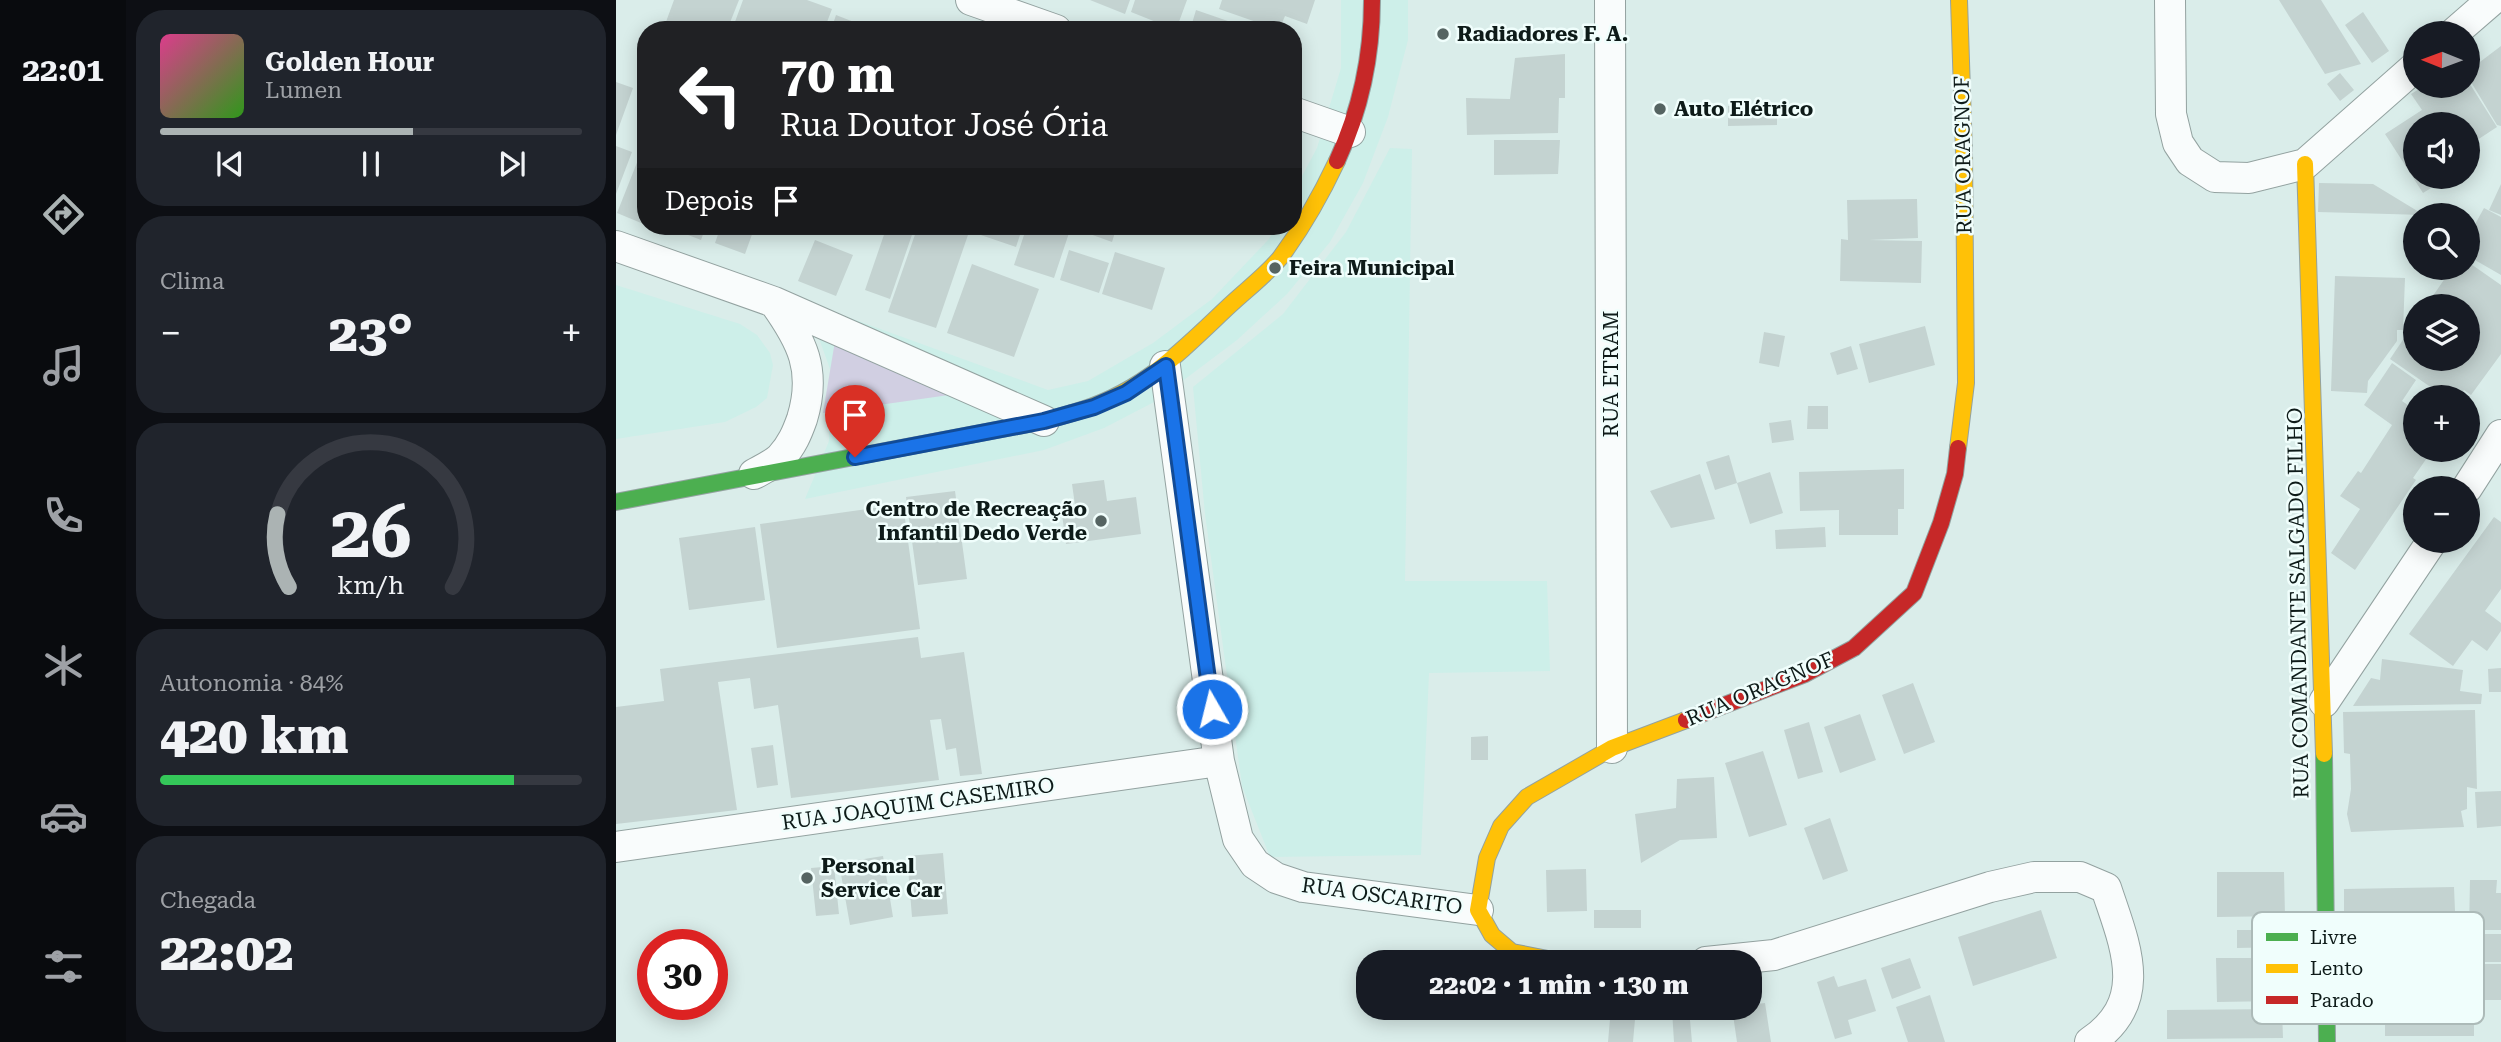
<!DOCTYPE html>
<html lang="pt">
<meta charset="utf-8">
<style>
:root{--surface:#171b24;--page:#20242c;--text:#f1f3f6;--muted:#9ea1a6;--line:#363941;--accent:#abb3b3}
body{margin:0;font-family:"Roboto Serif",serif;background:var(--page);color:var(--text);height:100vh;display:flex;flex-direction:column;font-size:26px;white-space:nowrap}
*{box-sizing:border-box;margin:0}
p{font-size:23px;color:var(--muted)}
.icon{flex:none;width:38px;height:38px;fill:none;stroke:currentColor;stroke-width:2;stroke-linecap:round;stroke-linejoin:round}
.map{position:relative;flex:1;overflow:hidden}
.drawer{display:flex;flex-direction:column;gap:10px;padding:10px;background:#0d0f14;width:490px}
.drawer>*{flex:none}
.top-card{position:absolute;left:21px;top:21px;width:665px;height:214px;border-radius:28px;box-shadow:0 4px 18px #0003;background:#202124;color:#fff;overflow:hidden}
.needle{width:46px;rotate:271deg}
.buttons{position:absolute;left:1787px;top:21px;display:grid;gap:14px}
.buttons a{display:grid;place-items:center;width:77px;height:77px;border-radius:50%;background:var(--surface);box-shadow:0 4px 18px #0003;font-size:35px}
.speed{position:absolute;left:21px;top:929px;display:flex;gap:14px;font-size:35px;font-weight:700;text-align:center}
.speed>*{display:grid;place-content:center;width:91px;height:91px;border-radius:50%;background:var(--surface);box-shadow:0 4px 18px #0003;line-height:1}
.speed .limit{border:10px solid #d22;background:#fff;color:#111}
.pin{position:absolute;display:grid;place-items:center;width:60px;height:60px;color:#fff;margin:-72px -30px;border-radius:50% 50% 50% 0;rotate:-45deg;box-shadow:0 0 7px #0007}
.pin .icon{rotate:45deg}
.me{position:absolute;width:77px;margin:-38px;rotate:352deg;stroke-linejoin:round;filter:drop-shadow(0 0 5px #0008)}
.turn{display:flex;align-items:center;gap:24px;height:147px;padding:0 28px;font-size:32px}
.turn .icon{width:91px;height:91px;stroke-width:2.5}
.turn b{display:block;font-size:49px;line-height:60px}
.then{display:flex;align-items:center;height:66px;padding:0 28px;background:#0003;gap:14px;font-size:26px}
.big{font-size:52px;font-weight:800;line-height:1.1}
.drawer .widget{flex:1;display:flex;flex-direction:column;justify-content:center;gap:10px;min-width:0;padding:0 24px;border-radius:28px;background:var(--page)}
.drawer .dial{align-items:center;gap:0}
.dial svg{height:182px;overflow:visible;fill:none;stroke:var(--line);stroke-width:7;stroke-linecap:round;text-anchor:middle}
.dial text{fill:var(--text);stroke:none}
.song{display:flex;align-items:center;gap:21px}
.cover{width:84px;height:84px;border-radius:10px;background:linear-gradient(135deg,hsl(330 70% 55%),hsl(110 70% 35%))}
.played{height:7px;border-radius:4px;background:linear-gradient(90deg,var(--accent) 60%,var(--line) 60%)}
.keys{display:flex;justify-content:space-around;direction:ltr}
.heat{display:flex;justify-content:space-between;align-items:center;font-size:38px;direction:ltr}
.charge{height:10px;border-radius:5px;background:linear-gradient(90deg,#34c759 84%,var(--line) 0)}
.trip{position:absolute;left:740px;top:950px;width:406px;height:70px;border-radius:28px;background:var(--surface);box-shadow:0 4px 18px #0003;font-weight:800;line-height:70px;text-align:center}
main{display:flex;flex:1;min-height:0}
.tab-bar{display:flex;flex-direction:column;width:126px;justify-content:space-around;align-items:center;background:#090b0e;color:var(--muted)}
.tab-bar .icon{width:49px;height:49px}
.tab-bar .active{color:var(--accent)}
.tab-bar b{font-size:32px;color:var(--text)}
.map>svg:first-child{display:block}
.built{fill:#cdefe9}
.green{fill:#d1cfe2}
.building{fill:#c4d3d1}
.lines{fill:none;stroke-linecap:round;stroke-linejoin:round}
.street-casing{stroke:#93a2a0;stroke-width:32}
.fast-casing{stroke:#93a2a0;stroke-width:18}
.slow-casing{stroke:#93a2a0;stroke-width:18}
.jam-casing{stroke:#93a2a0;stroke-width:18}
.street{stroke:#f9fcfc;stroke-width:30}
.fast{stroke:#4caf50;stroke-width:16}
.slow{stroke:#ffc107;stroke-width:16}
.jam{stroke:#c62828;stroke-width:16}
.route-casing{stroke:#114b97;stroke-width:18}
.route{stroke:#1a73e8;stroke-width:12}
.poi-dot{fill:#556462;stroke:#f0fefc;stroke-width:2.5}
.labels{text-anchor:middle;stroke-width:5;stroke-linejoin:round;paint-order:stroke}
.poi-label{font-size:21px;font-weight:bold;fill:#0e1b19;stroke:#f0fefc;text-anchor:start}
.street-label{font-size:21px;fill:#0e1b19;stroke:#f0fefc}
.key{fill:#f0fefc;stroke:#acbab8;stroke-width:2}
.key-label{font-size:19px;fill:#0e1b19}
</style>
<main>
<nav class="tab-bar">
<b>22:01</b>
<svg class="icon active" aria-label="directions" viewBox="0 0 24 24"><path d="M12 3l9 9-9 9-9-9zM9 14v-3h6M13 9l2 2-2 2"/></svg>
<svg class="icon" aria-label="music" viewBox="0 0 24 24"><path d="M9 18V5l10-2v13"/><circle cx="6" cy="18" r="3"/><circle cx="16" cy="16" r="3"/></svg>
<svg class="icon" aria-label="phone" viewBox="0 0 24 24"><path d="M5 4h4l2 5-3 2q2 4 5 5l2-3 5 2v4C11 20 4 13 5 4z"/></svg>
<svg class="icon" aria-label="climate" viewBox="0 0 24 24"><path d="M12 3v18M4 7l16 10M4 17L20 7"/></svg>
<svg class="icon" aria-label="car" viewBox="0 0 24 24"><path d="M5 17H2v-5l4-1 3-4h7l3 4 3 1v5h-3M9 17h6M6 11h13"/><circle cx="7" cy="17" r="2"/><circle cx="17" cy="17" r="2"/></svg>
<svg class="icon" aria-label="filters" viewBox="0 0 24 24"><path d="M4 7h16M4 17h16"/><circle cx="9" cy="7" r="2"/><circle cx="15" cy="17" r="2"/></svg>
</nav>
<section class="drawer">
<div class="widget">
<div class="song"><i class="cover"></i><div><b>Golden Hour</b><p>Lumen</p></div></div>
<div class="played"></div>
<div class="keys"><svg class="icon" aria-label="previous" viewBox="0 0 24 24"><path d="M18 5L8 12l10 7zM5 5v14"/></svg><svg class="icon" aria-label="pause" viewBox="0 0 24 24"><path d="M8 5v14M16 5v14"/></svg><svg class="icon" aria-label="next" viewBox="0 0 24 24"><path d="M6 5l10 7-10 7zM19 5v14"/></svg></div>
</div>
<div class="widget"><p>Clima</p>
<div class="heat"><a>−</a><b class="big">23°</b><a>+</a></div>
</div>
<div class="widget dial"><svg viewBox="0 0 100 80">
<path d="M14 69A42 42 0 1 1 86 69"/>
<path d="M14 69A42 42 0 0 1 9 37" stroke="#abb3b3"/>
<text x="50" y="56" font-size="32" font-weight="700">26</text>
<text x="50" y="72" font-size="11">km/h</text>
</svg></div>
<div class="widget"><p>Autonomia · 84%</p><b class="big">420 km</b><div class="charge"></div></div>
<div class="widget"><p>Chegada</p><b class="big">22:02</b></div>
</section>
<div class="map">
<svg width="1885" height="1042" viewBox="0 0 1885 1042">
<rect width="100%" height="100%" fill="#daedea"/>
<path class="built" d="M725 0H792V40L772 117 747 183 714 242 671 294 621 340 540 401 488 428 428 450 189 499 213 441 214 369 190 302 432 390 472 381 537 343 596 299 653 239 660 226H677V193L701 148 725 68Z
M774 148 796 149 789 581H931L934 671 813 673 805 855 654 857 626 786 589 514 577 387 667 314 730 232Z
M0 285 124 324 141 335 154 353 157 365 151 398 140 407 109 422 0 439Z"/>
<path class="green" d="M219 341 347 393 207 413Z"/>
<path class="building" d="M58 0H123L111 30H47Z
M127 0H191L216 9 208 30H116Z
M474 0H514L509 14Z
M519 0H571L560 30 515 12Z
M606 0H699L691 24 669 16 663 30 603 9Z
M1663 0H1705L1745 64 1709 74Z
M580 10 635 29V30H574Z
M1747 12 1773 51 1756 63 1729 25Z
M220 15 238 22 236 30H215Z
M1885 46V126L1881 125 1852 77V71Z
M949 54V98H943L942 133 851 135 850 98 894 99 899 58Z
M1724 73 1738 90 1724 101 1711 84Z
M1852 81 1881 127 1852 146V124H1799V177H1833L1807 193 1769 134 1806 110 1795 94 1808 86H1852Z
M0 82 17 88 0 135Z
M1161 105V125L1112 126V106Z
M878 140H944L942 174 878 175Z
M0 146 16 152 0 194Z
M22 160 30 163V225L1 213Z
M1703 183 1757 184 1808 215 1702 212Z
M1885 184V215L1873 210Z
M1301 199 1302 238 1253 240 1306 241 1305 283 1224 281 1225 239 1232 240 1231 200Z
M1868 208 1885 217V275L1852 256V237Z
M49 226H90L85 240Z
M105 226H139L129 254 99 243Z
M271 226H299L274 299 249 290Z
M302 226H334L353 232 320 328 272 312Z
M358 226H407L400 247 356 232Z
M411 226H441L454 230 438 278 398 265Z
M461 226H501L496 242 460 229Z
M199 240 237 255 220 296 182 281Z
M453 250 493 263 483 293 444 280Z
M499 252 549 268 536 310 486 294Z
M1852 262 1885 285V354L1855 395 1848 390 1842 397H1829L1774 359 1799 322V359H1852V306H1810L1836 268H1852Z
M356 264 423 289 398 357 331 333Z
M1719 276 1789 278 1787 330H1781V341L1752 381 1751 393 1715 391Z
M1309 326 1319 365 1253 383 1243 344Z
M1148 332 1169 336 1163 367 1143 363Z
M1235 346 1242 369 1221 375 1214 353Z
M1776 363 1800 380 1786 401 1799 410V450H1812L1815 452 1797 478 1800 480 1739 570 1715 553 1744 509 1724 496 1742 471 1745 473 1776 425 1748 405Z
M1192 406H1212V429H1191Z
M1175 420 1178 440 1156 443 1153 423Z
M1113 455 1121 483 1099 490 1090 462Z
M1288 469V509H1282V535H1223V510L1184 511 1183 472Z
M1154 472 1167 513 1134 524 1121 483Z
M1084 474 1099 519 1055 528 1034 491Z
M488 480 491 501 520 497 525 534 450 544 445 507 459 505 456 484Z
M339 491 351 579 302 585 290 497Z
M287 504 304 629 161 648 144 524Z
M1878 517 1885 522V589L1869 611 1885 623V631L1871 651 1856 640 1837 666 1793 634Z
M139 527 149 600 73 610 63 538Z
M1209 527 1210 547 1160 549 1159 530Z
M302 637 305 658 348 652 366 774 344 776 340 748 330 750 325 719 314 720 323 780 175 798 162 705 138 709 134 678 102 682 121 810 0 824V707L48 701 44 669Z
M1766 659 1847 670 1844 691 1866 694 1865 704 1737 706 1755 678 1764 680Z
M1885 668V692H1873L1872 669Z
M1297 683 1319 742 1288 754 1266 695Z
M1859 710 1861 789 1851 787V809L1845 811 1848 827 1735 832 1731 814 1735 789 1734 754 1728 753 1727 712Z
M1244 714 1260 760 1224 773 1208 727Z
M1193 722 1207 772 1182 779 1168 730Z
M872 736V760H855V737Z
M157 745 162 785 141 788 135 748Z
M1147 751 1171 825 1133 837 1109 763Z
M1098 777 1101 838 1064 840 1025 863 1019 814 1060 808 1061 779Z
M1885 791V826L1861 828 1859 792Z
M1214 818 1232 871 1207 880 1188 828Z
M327 853 332 914 296 917 291 856Z
M267 856 277 917 234 925 223 863Z
M218 866 223 914 200 916 195 868Z
M970 869 971 911 931 912 930 870Z
M1601 872H1668L1669 916 1601 917Z
M1854 880H1881L1880 893H1885V930H1853Z
M1838 887 1839 911 1728 913V889Z
M978 910H1025V928H978Z
M1425 910 1441 958 1357 986 1342 937Z
M1621 930H1668V947L1621 948Z
M1856 934H1885V962H1856Z
M1294 958 1305 988 1276 999 1265 968Z
M1600 958H1662V1001L1601 1002Z
M1862 964H1885V1000H1864Z
M1218 976 1222 987 1250 979 1260 1011 1232 1020 1236 1034 1219 1039 1201 982Z
M1314 995 1329 1042H1292L1280 1007Z
M1149 1003 1155 1042H1121L1116 1008H1134V1005Z
M995 1008H1020L1017 1042H992Z
M1769 1008H1858V1036H1769Z
M1073 1009 1076 1042H1058L1056 1010Z
M1666 1009 1667 1038 1551 1039V1010Z"/>
<g class="lines">
<g class="street-casing">
<path id="street" d="M355 0 440 30
M994 0 996 748
M1554 0 1555 114 1562 143 1574 161 1599 177 1633 178 1689 164 1799 67
M1838 33 1876 0
M677 112 734 132
M0 246 158 302 428 421
M549 366 603 761 622 839 639 864 660 878 687 887 862 910
M138 474C147 469 158 464 165 457 176 445 181 433 186 419 201 370 186 341 158 302
M1851 488 1885 435
M1708 702 1816 541
M0 847 603 761
M1090 962 1158 955 1374 887 1418 877H1464L1490 888C1508 943 1536 1001 1474 1042"/>
</g>
<g class="fast-casing">
<path id="fast" d="M0 502 428 421 456 413
M1708 754 1711 1042"/>
</g>
<g class="slow-casing">
<path id="slow" d="M1689 164 1708 754
M456 413C525 394 563 353 613 306 630 290 650 275 664 258 687 227 705 195 721 161
M1342 448 1350 383 1348 153 1343 0
M947 962 896 952 876 935 862 910 871 858 885 826 911 797 996 748 1070 720"/>
</g>
<g class="jam-casing">
<path id="jam" d="M721 161C744 111 756 55 756 0
M1070 720 1189 674 1238 648 1298 593 1325 523 1339 474 1342 448"/>
</g>
<use href="#street" class="street"/>
<use href="#fast" class="fast"/>
<use href="#slow" class="slow"/>
<use href="#jam" class="jam"/>
</g>
<g class="lines">
<g class="route-casing">
<path id="route" d="M239 457 428 421 478 407 510 393 550 366 596 709"/>
</g>
<use href="#route" class="route"/>
</g>
<g class="poi-dot">
<circle cx="827" cy="34" r="7"/>
<circle cx="1044" cy="109" r="7"/>
<circle cx="659" cy="268" r="7"/>
<circle cx="485" cy="521" r="7"/>
<circle cx="191" cy="878" r="7"/>
</g>
<g class="labels">
<g class="poi-label">
<text x="841" y="41">Radiadores F. A.</text>
<text x="1058" y="116">Auto Elétrico</text>
<text x="673" y="275">Feira Municipal</text>
<text x="471" y="516" text-anchor="end">Centro de Recreação<tspan x="471" dy="24">Infantil Dedo Verde</tspan></text>
<text x="205" y="873">Personal<tspan x="205" dy="24">Service Car</tspan></text>
</g>
<g class="street-label">
<text transform="translate(1347 155) rotate(-91)" y="7">RUA ORAGNOF</text>
<text transform="translate(995 374) rotate(-90)" y="7">RUA ETRAM</text>
<text transform="translate(1682 603) rotate(-91)" y="7">RUA COMANDANTE SALGADO FILHO</text>
<text transform="translate(1144 689) rotate(-23)" y="7">RUA ORAGNOF</text>
<text transform="translate(302 804) rotate(-8)" y="7">RUA JOAQUIM CASEMIRO</text>
<text transform="translate(766 896) rotate(8)" y="7">RUA OSCARITO</text>
</g>
</g>
<rect x="1636" y="912" width="232" height="112" rx="10" class="key"/>
<rect x="1650" y="933" width="32" height="8" fill="#4caf50"/>
<rect x="1650" y="964" width="32" height="9" fill="#ffc107"/>
<rect x="1650" y="996" width="32" height="8" fill="#c62828"/>
<g class="key-label">
<text x="1694" y="944">Livre</text>
<text x="1694" y="975">Lento</text>
<text x="1694" y="1007">Parado</text>
</g>
</svg>
<div class="buttons">
<a><svg class="needle" viewBox="-14 -14 28 28"><path d="M0-13l5 13h-10z" fill="#e53935"/><path d="M0 13l5-13h-10z" fill="#9ea1a6"/></svg></a>
<a><svg class="icon" aria-label="sound" viewBox="0 0 24 24"><path d="M4 9h4l5-4v14l-5-4H4zM17 9q2 3 0 6"/></svg></a>
<a><svg class="icon" aria-label="search" viewBox="0 0 24 24"><circle cx="10" cy="10" r="6"/><path d="M15 15l6 6"/></svg></a>
<a><svg class="icon" aria-label="layers" viewBox="0 0 24 24"><path d="M12 4l9 5-9 5-9-5zM3 14l9 5 9-5"/></svg></a>
<a>+</a>
<a>−</a>
</div>
<div class="speed"><div class="limit">30</div></div>
<div class="pin" style="left:239px;top:457px;background:#d93025"><svg class="icon" aria-label="arrive" viewBox="0 0 24 24"><path d="M6 21V4h12l-3 4 3 4H6"/></svg></div>
<svg class="me" style="left:596px;top:709px" viewBox="-20 -20 40 40"><circle r="17" fill="#1a73e8" stroke="#fff" stroke-width="3"/><path d="M0-11L8 9 0 5-8 9z" fill="#fff"/></svg>
<div class="trip">22:02 · 1 min · 130 m</div>
<div class="top-card">
<div class="turn"><svg class="icon" aria-label="left" viewBox="0 0 24 24"><path d="M17 20v-9H6M10 6l-5 5 5 5"/></svg><div><b>70 m</b>Rua Doutor José Ória</div></div>
<div class="then">Depois<svg class="icon" aria-label="arrive" viewBox="0 0 24 24"><path d="M6 21V4h12l-3 4 3 4H6"/></svg></div>
</div>
</div>
</main>
